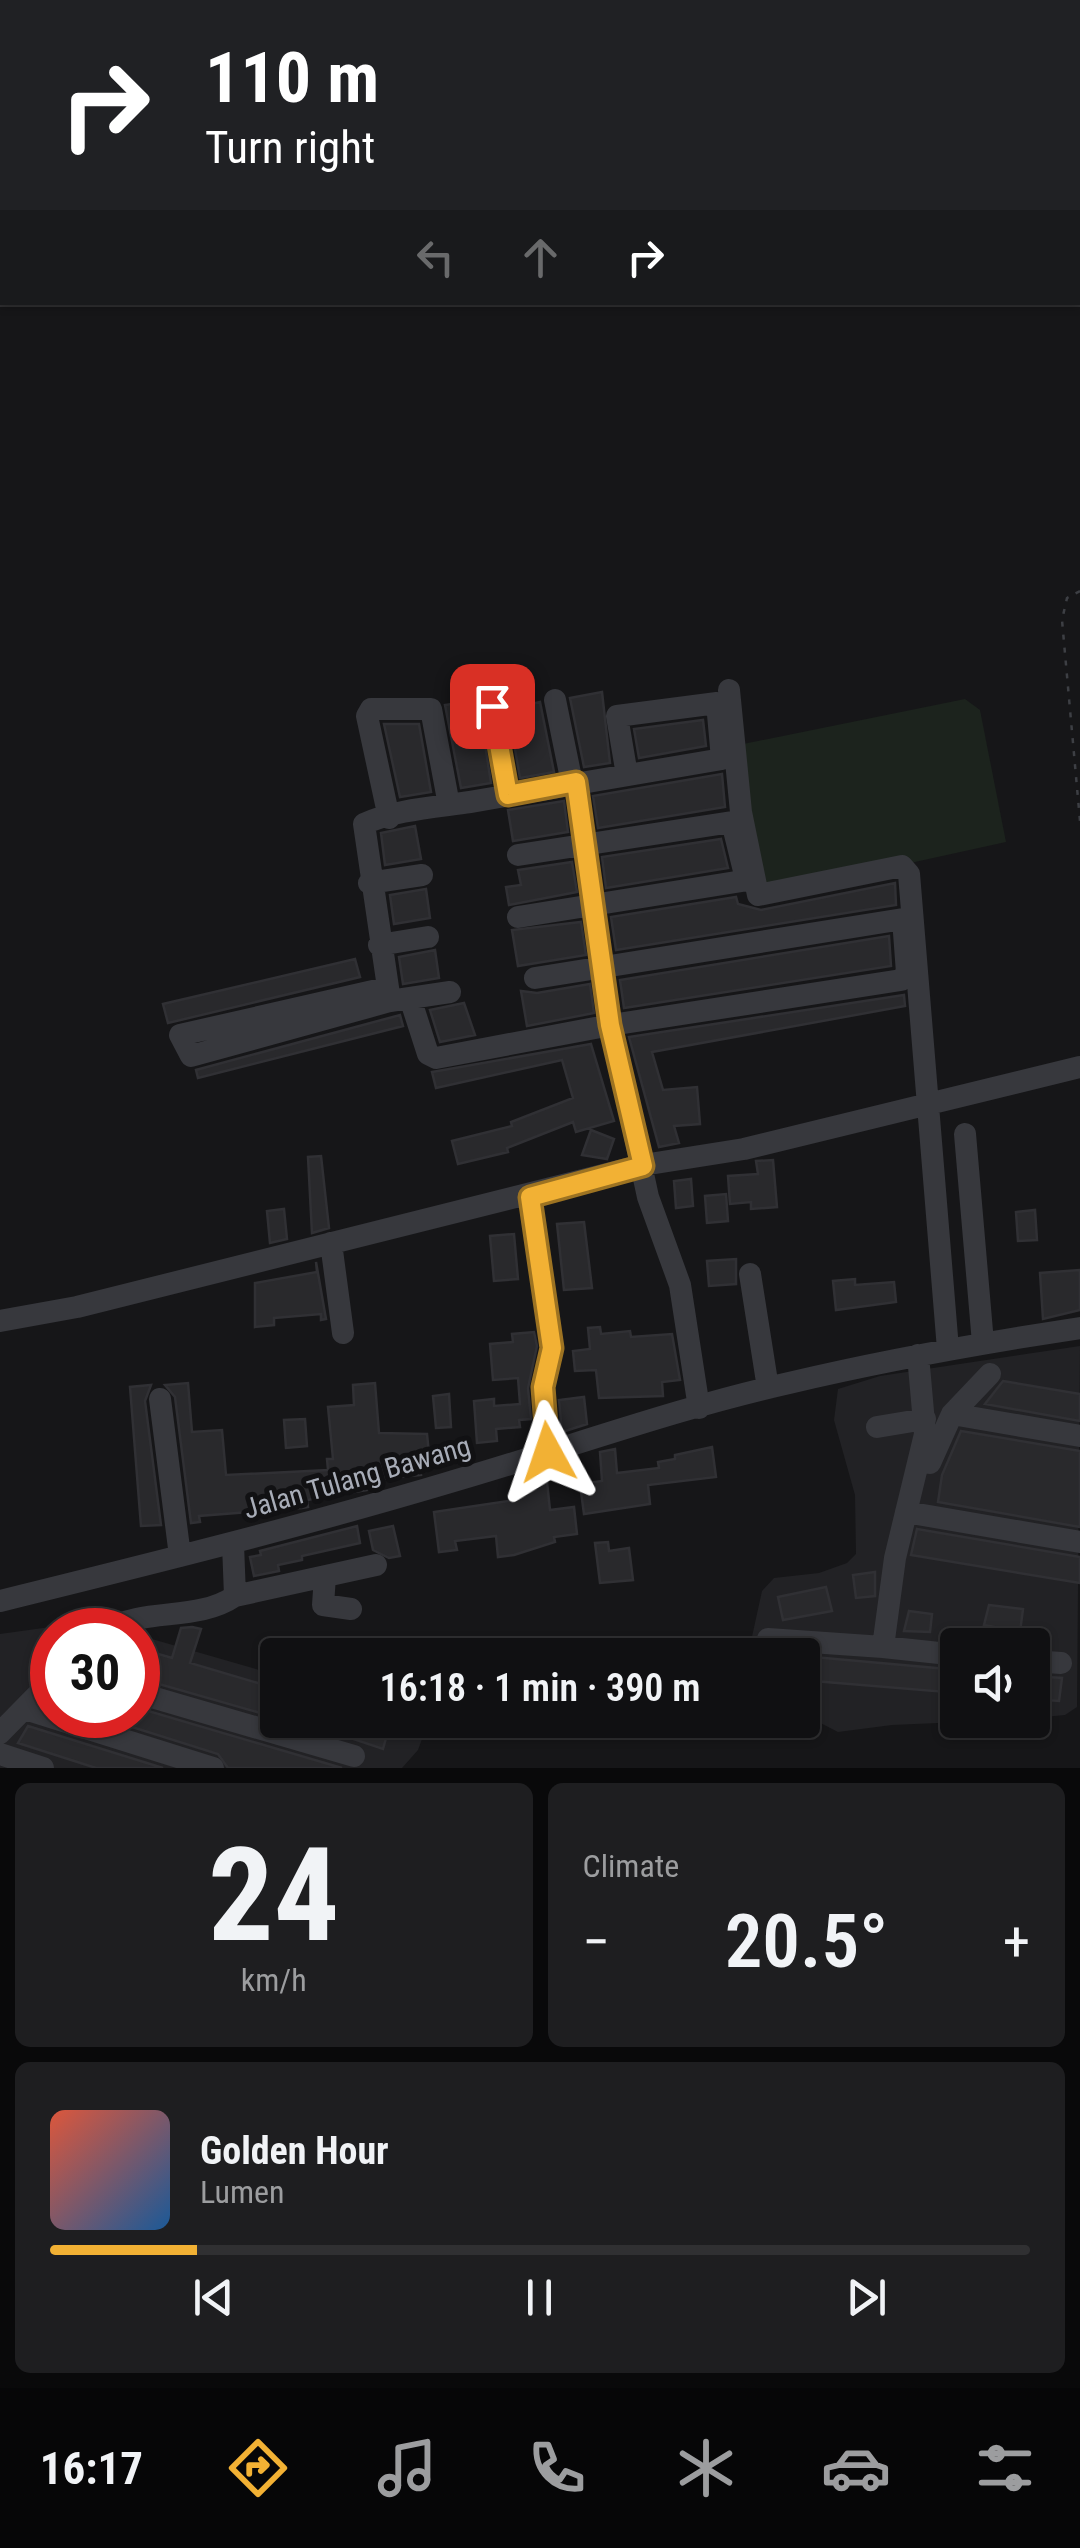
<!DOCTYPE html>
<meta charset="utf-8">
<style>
:root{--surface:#101012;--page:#1e1e20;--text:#f1f3f6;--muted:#9c9d9f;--line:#303032;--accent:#f2b134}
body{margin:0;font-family:"Roboto Condensed",sans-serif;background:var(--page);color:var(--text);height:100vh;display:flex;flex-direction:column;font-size:38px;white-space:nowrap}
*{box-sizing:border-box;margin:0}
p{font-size:32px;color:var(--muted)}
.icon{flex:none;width:55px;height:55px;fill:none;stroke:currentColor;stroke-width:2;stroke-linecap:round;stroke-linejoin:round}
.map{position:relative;height:1768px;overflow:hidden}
.panel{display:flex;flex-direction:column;gap:15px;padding:15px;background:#09090a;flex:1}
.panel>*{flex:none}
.banner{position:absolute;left:0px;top:0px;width:1080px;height:305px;box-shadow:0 2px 8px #0004,0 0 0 2px var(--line);background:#202124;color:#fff;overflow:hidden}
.fabs{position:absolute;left:940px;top:1628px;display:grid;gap:20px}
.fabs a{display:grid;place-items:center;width:110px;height:110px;border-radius:10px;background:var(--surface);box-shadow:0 2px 8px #0004,0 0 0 2px var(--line);font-size:50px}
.speed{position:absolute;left:30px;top:1608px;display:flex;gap:20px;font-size:50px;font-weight:700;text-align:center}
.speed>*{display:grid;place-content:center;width:130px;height:130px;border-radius:50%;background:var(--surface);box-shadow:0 2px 8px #0004,0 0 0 2px var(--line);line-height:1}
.speed .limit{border:15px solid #d22;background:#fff;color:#111}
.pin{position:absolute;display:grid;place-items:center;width:85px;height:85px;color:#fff;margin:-42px;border-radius:20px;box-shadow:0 5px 15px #0006}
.me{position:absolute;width:110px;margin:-55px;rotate:355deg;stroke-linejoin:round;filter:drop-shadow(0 0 8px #0008)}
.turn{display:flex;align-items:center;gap:35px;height:210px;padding:0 40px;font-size:45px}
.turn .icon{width:130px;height:130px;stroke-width:2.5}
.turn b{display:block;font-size:70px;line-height:85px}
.lanes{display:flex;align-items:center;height:95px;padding:0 40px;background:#0003;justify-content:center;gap:50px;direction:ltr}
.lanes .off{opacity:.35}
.big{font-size:75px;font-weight:600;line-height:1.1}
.panel .widget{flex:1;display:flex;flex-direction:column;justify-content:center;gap:15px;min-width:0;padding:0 35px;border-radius:15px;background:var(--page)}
.panel .dial{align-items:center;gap:0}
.dial b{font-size:130px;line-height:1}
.song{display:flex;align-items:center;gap:30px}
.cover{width:120px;height:120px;border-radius:15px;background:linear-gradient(135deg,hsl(10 70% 55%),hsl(210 70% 35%))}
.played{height:10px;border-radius:5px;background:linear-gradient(90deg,var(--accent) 15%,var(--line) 15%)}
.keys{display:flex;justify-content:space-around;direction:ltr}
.heat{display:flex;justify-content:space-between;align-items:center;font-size:55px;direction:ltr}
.panel .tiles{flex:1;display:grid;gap:15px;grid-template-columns:1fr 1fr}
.widget:last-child{grid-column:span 2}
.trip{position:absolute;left:260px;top:1638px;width:560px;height:100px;border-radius:10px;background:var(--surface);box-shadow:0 2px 8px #0004,0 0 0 2px var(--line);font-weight:600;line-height:100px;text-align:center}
.tab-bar{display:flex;height:160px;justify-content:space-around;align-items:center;background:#060607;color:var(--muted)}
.tab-bar .icon{width:70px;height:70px}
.tab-bar .on{color:var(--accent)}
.tab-bar b{font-size:45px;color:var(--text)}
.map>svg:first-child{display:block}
.built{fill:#222225}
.green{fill:#1c231d}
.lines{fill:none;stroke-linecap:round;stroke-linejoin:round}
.stream{stroke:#2c353c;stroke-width:5}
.building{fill:#29292c;stroke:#303034;stroke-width:2.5}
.path{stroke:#3d3f44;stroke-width:2.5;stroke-dasharray:5 8;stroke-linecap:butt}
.minor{stroke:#37383d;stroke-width:22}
.route-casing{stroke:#9d7322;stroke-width:25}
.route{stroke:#f2b134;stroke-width:18}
.labels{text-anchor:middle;stroke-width:10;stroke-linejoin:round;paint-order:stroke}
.street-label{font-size:28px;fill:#a8adb8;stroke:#111113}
</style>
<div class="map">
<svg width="1080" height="1768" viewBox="0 0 1080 1768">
<rect width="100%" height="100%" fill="#161618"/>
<path class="built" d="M1080 1346 1077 1707 1065 1715 1033 1718 1032 1645H958V1720H1006L892 1725 838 1732 803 1714 802 1655H748L762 1591 774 1578 819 1573 847 1563 856 1554 855 1495 834 1420 838 1389 880 1376Z
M79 1623 120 1630H52V1715H138V1635L277 1675 278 1720H429L418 1750 402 1768H0V1634Z"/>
<path class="green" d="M965 699 980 710 1006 842 769 894 742 799 743 744Z"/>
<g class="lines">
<path class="stream" d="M753 2 757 0
M0 215 2 212"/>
</g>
<path class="building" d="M602 692 610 763 584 767 570 698Z
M478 700 491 783 461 788 445 705Z
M540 702 554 772 520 778 508 709Z
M703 720 706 746 639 758 634 729Z
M384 724H419L431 792 400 797Z
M722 774 725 807 598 828 593 796Z
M564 801 568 832 513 841 508 810Z
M415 826 421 859 385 865 381 833Z
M721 839 728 868 606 888 602 857Z
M572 862 577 892 509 905 506 887 521 885 518 870Z
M895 883 896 905 616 950 611 917 736 897 738 904 761 910Z
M426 889 430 918 394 924 390 895Z
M581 922 586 955 518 966 512 930Z
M889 936 891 966 624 1008 620 980Z
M435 950 439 978 403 984 399 957Z
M355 959 360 977 168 1023 163 1004Z
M590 984 594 1013 527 1026 521 991 537 993Z
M904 995 905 1006 652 1052 663 1090 697 1087 700 1124 674 1126 679 1143 659 1147 629 1037Z
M464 1003 475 1035 440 1042 430 1010Z
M400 1015 403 1026 198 1078 196 1070Z
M591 1044 614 1121 576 1132 573 1122 507 1148 508 1152 458 1164 452 1141 512 1126 511 1122 573 1098 562 1060 436 1088 432 1072Z
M591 1130 614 1139 607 1159 582 1155Z
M321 1156 329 1228 312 1233 308 1157Z
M773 1160 777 1207 751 1209V1202L730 1204 728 1176 758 1174 756 1161Z
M691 1179 693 1206 676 1208 674 1181Z
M726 1194 728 1221 707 1223 705 1196Z
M284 1209 287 1239 270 1243 267 1211Z
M1035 1210 1037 1240 1018 1241 1016 1212Z
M584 1222 592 1288 564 1290 557 1224Z
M514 1234 518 1279 494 1281 490 1236Z
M736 1259V1284L709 1286 707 1261Z
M316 1262 326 1319 321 1320V1314L274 1318V1325L255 1327V1283L317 1272Z
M1080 1270V1310L1043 1319 1040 1273Z
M855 1279V1285L894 1282 896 1302 836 1310 833 1281Z
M600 1327 601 1334 630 1331 631 1337 672 1334 680 1380 662 1382 663 1396 599 1398 596 1370 575 1371 573 1351 590 1349 588 1328Z
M534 1332 537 1346 528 1388 531 1419 519 1420 520 1427 496 1429 497 1441 477 1443 474 1401 494 1399V1406L520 1404 518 1378 493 1380 490 1344 513 1342 512 1334Z
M1003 1381 1080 1394V1421L985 1404Z
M188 1383 192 1432 222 1430 226 1475 328 1470 327 1459H333L328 1407 354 1405 353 1385 375 1383 379 1433 427 1434 430 1464 420 1465 421 1475 372 1480 373 1489 307 1500 308 1507 302 1508 199 1516 200 1522 191 1523 175 1397 165 1385Z
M151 1385 145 1401 161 1525 141 1526 130 1387Z
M449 1394 451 1427 436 1428 433 1396Z
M584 1397 587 1424 562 1432 559 1400Z
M305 1419 307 1446 286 1448 284 1420Z
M961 1431 1080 1451V1527L938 1502 942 1475Z
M712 1447 716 1477 648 1485 650 1504 584 1514 580 1484 602 1481 600 1452 615 1449 617 1473 659 1468 658 1462 675 1459V1455Z
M547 1482 550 1510 574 1507 577 1534 554 1537 555 1542 514 1555 498 1557 496 1536 455 1541 457 1550 439 1552 434 1512 515 1500 513 1488Z
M357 1526 360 1543 302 1556V1560L278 1565 279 1571 254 1576 250 1557 261 1555 260 1551Z
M393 1526 400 1556 389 1558 373 1550 369 1531Z
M917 1529 1080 1557V1583L911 1555Z
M608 1542 609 1551 629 1548 633 1580 600 1583 595 1543Z
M875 1572V1596L856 1598 853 1575Z
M826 1587 832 1611 783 1620 778 1597Z
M989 1605 1023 1609 1020 1632 984 1625Z
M909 1611 932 1614 930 1632 904 1631Z
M192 1627 201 1629 190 1663 278 1689V1718L138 1678V1648L172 1658 181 1628Z
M802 1656 958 1670V1693L802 1680Z
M1032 1676 1062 1678 1059 1701 1032 1699Z
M138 1708 342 1768H228L218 1754 94 1715H138Z
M297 1720H391L383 1749Z
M28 1726 163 1768H96L18 1743Z"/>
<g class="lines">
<path class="path" d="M1080 591 1067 598 1062 620 1080 821"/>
<path class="minor" d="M729 690 741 812 758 895 902 866 909 874 948 1349
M555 700 572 783
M492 705 508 795
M576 782 611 1025 648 1197 680 1285 699 1408
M389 818 367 716 371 709H431L449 805
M369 883 422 875
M518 917 742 881 744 871 732 822 518 855
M379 945 428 937
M386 988 180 1035 191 1056 390 1001
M450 992 390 1001 364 824C393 810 437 807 470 802 554 787 638 773 722 759L717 703 617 716 627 775
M411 1001 428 1054 436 1058 611 1025 901 980 907 973 903 919 535 978
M965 1134 983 1343
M529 1197 552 1347 543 1387 549 1452
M331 1243 343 1333
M750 1274 768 1388
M0 1321 77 1307 643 1165 744 1149 1080 1067
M918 1355 925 1434 895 1558 883 1647 958 1655
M160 1399 180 1556
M952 1414 1080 1436
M877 1427 925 1419
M930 1463 952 1414 990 1374
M906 1512 1080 1542
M325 1576 323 1605 351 1609
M235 1596 376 1565
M0 1601C150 1564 299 1527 447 1483 562 1450 673 1409 789 1383 886 1360 982 1343 1080 1328
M107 1630C145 1607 197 1622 235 1596L233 1544
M768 1639 883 1647
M1032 1661 1061 1663
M138 1693 354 1756
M25 1709 213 1768
M0 1733 52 1680
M0 1754 43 1768"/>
</g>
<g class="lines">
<g class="route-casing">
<path id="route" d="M492 706 508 795 576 782 610 1025 643 1166 530 1197 552 1348 543 1387 548 1452"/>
</g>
<use href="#route" class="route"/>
</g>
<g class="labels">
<g class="street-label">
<text transform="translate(357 1477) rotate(-16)" y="10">Jalan Tulang Bawang</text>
</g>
</g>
</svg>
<div class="fabs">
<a><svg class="icon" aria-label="sound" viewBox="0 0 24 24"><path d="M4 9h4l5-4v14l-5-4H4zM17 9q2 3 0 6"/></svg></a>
</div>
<div class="speed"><div class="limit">30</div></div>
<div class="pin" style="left:492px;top:706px;background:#d93025"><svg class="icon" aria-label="arrive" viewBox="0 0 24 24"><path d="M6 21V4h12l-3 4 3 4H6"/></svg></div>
<svg class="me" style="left:548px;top:1452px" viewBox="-20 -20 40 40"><path d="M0-17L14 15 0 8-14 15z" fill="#f2b134" stroke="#fff" stroke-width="4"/></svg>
<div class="trip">16:18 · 1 min · 390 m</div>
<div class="banner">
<div class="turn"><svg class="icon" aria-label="right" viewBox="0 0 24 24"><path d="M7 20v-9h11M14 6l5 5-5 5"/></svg><div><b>110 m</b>Turn right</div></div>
<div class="lanes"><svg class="icon off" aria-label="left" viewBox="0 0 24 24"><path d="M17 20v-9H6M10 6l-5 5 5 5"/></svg><svg class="icon off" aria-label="ahead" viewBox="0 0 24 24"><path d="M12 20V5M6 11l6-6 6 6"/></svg><svg class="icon" aria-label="right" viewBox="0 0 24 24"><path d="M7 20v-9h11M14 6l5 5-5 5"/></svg></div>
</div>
</div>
<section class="panel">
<div class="tiles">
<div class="widget dial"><b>24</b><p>km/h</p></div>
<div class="widget"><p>Climate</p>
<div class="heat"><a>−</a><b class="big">20.5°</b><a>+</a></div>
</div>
<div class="widget">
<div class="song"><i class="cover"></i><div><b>Golden Hour</b><p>Lumen</p></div></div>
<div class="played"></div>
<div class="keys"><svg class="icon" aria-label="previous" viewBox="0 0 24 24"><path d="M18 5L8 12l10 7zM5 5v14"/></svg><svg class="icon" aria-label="pause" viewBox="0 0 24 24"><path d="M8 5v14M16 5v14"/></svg><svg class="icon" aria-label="next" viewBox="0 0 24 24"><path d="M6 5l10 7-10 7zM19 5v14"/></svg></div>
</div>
</div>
</section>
<nav class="tab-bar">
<b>16:17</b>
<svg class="icon on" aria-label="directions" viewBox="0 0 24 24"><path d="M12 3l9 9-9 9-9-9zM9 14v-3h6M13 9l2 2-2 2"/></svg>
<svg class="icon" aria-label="music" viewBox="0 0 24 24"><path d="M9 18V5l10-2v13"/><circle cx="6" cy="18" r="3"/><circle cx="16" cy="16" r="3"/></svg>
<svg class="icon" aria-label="phone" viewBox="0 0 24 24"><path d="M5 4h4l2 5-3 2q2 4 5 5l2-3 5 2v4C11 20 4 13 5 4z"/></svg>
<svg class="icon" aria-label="climate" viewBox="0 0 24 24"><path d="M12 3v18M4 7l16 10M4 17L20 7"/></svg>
<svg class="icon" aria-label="car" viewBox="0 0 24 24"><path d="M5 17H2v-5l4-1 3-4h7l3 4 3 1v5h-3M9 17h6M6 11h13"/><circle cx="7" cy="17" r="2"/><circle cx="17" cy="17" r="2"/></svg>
<svg class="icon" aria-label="filters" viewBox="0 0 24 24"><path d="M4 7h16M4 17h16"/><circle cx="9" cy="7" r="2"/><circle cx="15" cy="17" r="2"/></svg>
</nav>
